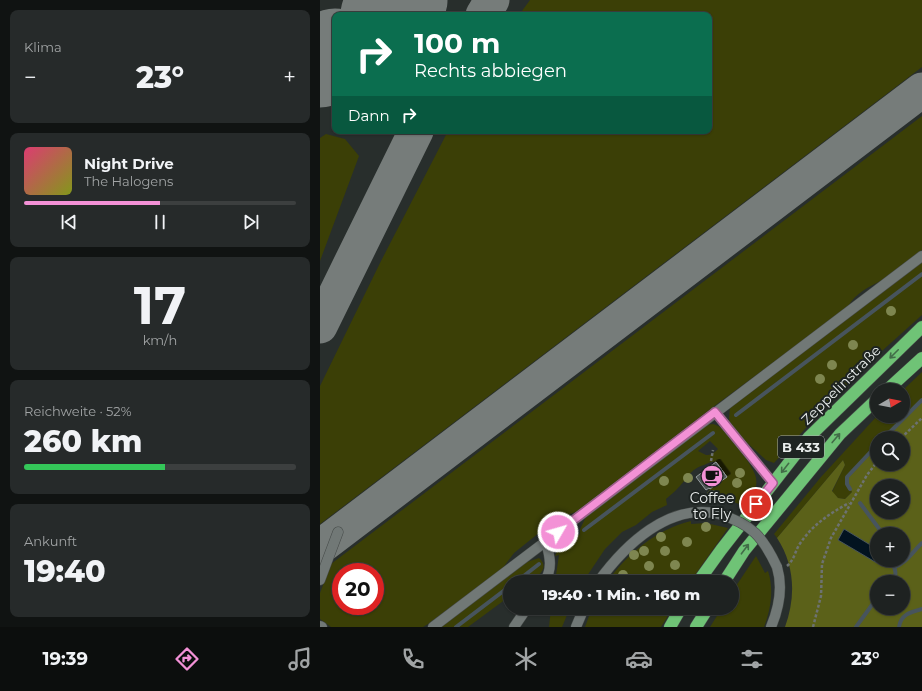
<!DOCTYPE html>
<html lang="de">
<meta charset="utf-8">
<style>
:root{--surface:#1e2221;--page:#262a2a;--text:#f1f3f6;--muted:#a1a4a5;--line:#3c3f3f;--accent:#f391d6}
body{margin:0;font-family:Montserrat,sans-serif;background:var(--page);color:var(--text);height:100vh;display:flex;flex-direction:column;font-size:15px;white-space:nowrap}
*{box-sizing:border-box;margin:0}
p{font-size:13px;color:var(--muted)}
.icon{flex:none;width:22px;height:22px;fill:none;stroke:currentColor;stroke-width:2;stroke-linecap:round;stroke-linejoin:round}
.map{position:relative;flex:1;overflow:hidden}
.sheet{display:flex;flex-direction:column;gap:10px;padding:10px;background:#101312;width:320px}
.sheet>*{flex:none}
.banner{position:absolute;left:12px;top:12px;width:380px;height:122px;border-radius:8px;box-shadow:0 1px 3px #0004,0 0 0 1px var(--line);background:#0b6e4f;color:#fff;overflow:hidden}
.needle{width:26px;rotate:80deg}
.controls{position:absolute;left:550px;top:383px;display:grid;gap:8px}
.controls a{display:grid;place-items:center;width:40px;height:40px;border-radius:50%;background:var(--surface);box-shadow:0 1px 3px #0004,0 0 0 1px var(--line);font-size:20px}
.speed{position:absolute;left:12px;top:563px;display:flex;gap:8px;font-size:20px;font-weight:700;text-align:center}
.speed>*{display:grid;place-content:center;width:52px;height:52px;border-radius:50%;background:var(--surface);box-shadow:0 1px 3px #0004,0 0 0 1px var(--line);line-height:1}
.speed .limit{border:6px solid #d22;background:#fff;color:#111}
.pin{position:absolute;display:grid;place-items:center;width:34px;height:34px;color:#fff;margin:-17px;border:2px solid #fff;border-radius:50%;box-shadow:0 1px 4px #0007}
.me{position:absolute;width:44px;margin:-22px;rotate:52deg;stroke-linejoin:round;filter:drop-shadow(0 0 3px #0008)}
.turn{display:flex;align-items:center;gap:14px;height:84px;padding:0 16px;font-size:18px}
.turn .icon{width:52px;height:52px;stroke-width:2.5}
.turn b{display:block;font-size:28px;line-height:34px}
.then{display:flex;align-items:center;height:38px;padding:0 16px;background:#0003;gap:8px;font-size:15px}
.big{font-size:30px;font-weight:800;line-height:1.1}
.sheet .tile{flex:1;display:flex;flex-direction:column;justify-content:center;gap:6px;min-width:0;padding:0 14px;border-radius:8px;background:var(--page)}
.sheet .dial{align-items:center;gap:0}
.dial b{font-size:52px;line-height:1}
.song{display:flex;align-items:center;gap:12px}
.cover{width:48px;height:48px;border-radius:6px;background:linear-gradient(135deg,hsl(340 70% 55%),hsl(70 70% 35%))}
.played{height:4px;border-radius:2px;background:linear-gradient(90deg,var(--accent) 50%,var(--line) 50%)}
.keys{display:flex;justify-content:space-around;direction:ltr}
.heat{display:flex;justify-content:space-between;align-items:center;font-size:22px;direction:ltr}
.charge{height:6px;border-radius:3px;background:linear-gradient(90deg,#34c759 52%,var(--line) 0)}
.trip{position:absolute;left:183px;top:575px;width:236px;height:40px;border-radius:20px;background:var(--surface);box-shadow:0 1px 3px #0004,0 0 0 1px var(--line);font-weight:800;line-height:40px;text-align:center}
.menu{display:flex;height:64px;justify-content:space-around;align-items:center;background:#0c0e0d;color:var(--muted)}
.menu .icon{width:28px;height:28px}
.menu .current{color:var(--accent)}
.menu b{font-size:18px;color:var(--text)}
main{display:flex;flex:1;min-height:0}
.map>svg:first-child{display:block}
.green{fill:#3b3f06;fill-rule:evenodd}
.forest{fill:#5b6119;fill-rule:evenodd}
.water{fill:#021320;stroke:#47545d}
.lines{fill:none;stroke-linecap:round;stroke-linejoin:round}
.stream{stroke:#47545d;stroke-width:4}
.taxiway{stroke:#767c7a;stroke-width:35}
.runway{stroke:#767c7a;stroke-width:87}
.building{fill:#4e5456;stroke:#969d9f;filter:url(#shadow)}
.minor-casing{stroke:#454a48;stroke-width:11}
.highway-casing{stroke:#454a48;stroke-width:13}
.path{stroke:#6d7271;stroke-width:2.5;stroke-dasharray:3 2;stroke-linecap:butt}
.minor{stroke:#717876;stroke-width:10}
.highway{stroke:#6fc376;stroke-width:12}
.minor-bridge-casing{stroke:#454a48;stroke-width:11;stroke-linecap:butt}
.minor-bridge{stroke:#717876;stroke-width:10}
.tree{fill:#7e8650}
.oneway{stroke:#426c48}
.route-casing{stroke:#9e5e8b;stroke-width:10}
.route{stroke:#f391d6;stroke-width:7}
.labels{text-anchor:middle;stroke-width:4;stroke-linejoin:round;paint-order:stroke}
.shield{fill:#1e2422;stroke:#acb1af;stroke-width:1}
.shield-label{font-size:13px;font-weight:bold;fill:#e9edec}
.street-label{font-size:14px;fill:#e9edec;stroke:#1e2422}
.poi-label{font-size:14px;fill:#e9edec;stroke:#1e2422}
</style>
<main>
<section class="sheet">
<div class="tile"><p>Klima</p>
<div class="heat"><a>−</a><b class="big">23°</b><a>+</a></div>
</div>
<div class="tile">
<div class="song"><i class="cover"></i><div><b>Night Drive</b><p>The Halogens</p></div></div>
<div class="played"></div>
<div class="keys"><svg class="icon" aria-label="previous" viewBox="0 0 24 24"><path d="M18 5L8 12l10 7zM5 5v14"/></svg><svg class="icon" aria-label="pause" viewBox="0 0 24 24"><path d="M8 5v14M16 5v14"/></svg><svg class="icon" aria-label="next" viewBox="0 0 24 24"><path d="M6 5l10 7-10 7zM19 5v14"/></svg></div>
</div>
<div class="tile dial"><b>17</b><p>km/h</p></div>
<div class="tile"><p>Reichweite · 52%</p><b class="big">260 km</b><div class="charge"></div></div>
<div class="tile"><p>Ankunft</p><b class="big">19:40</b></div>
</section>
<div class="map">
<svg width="602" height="627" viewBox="0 0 602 627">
<defs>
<filter id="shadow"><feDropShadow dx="3.5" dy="-3.5" stdDeviation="0" flood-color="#0009"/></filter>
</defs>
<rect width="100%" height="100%" fill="#282e2c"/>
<path class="green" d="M210 0H602V67L0 524V386L60 263 128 131H389V15H199Z
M602 116V250C590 259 577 271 564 279 549 287 536 292 527 308L393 407 258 511 235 520 194 553 182 569 108 624 103 627H11L0 619V593L11 564ZM21 572H55V606H21Z
M6 134 25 139 39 156 0 261V138Z
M602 262V315L553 359 503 409 454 463 446 460 422 438 410 423 409 418 410 407Z
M602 372V400L564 438H557V445L527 477 530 489 532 492 525 499 518 498 512 492 525 465 523 460 457 538 454 534 501 477 557 416H583V390Z
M393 424C396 425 399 426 401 428 410 435 435 468 436 478 438 489 432 498 425 506L399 497 390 496 387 493 389 491V490L407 477 396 462C391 461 389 463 384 465 370 469 368 478 358 488 355 492 350 495 346 499L347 505 332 512 316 525 302 532 285 549 263 582H235L239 555 235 556C243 537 246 544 260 534V529L266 517 386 425ZM390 441 398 449C394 453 391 455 386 455L378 451Z
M371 521V524L386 523 408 528 370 582H287C307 554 337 529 371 521Z
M436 556 445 573 448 571C454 589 451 609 444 627H390L402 608H412V592Z
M219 558C230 567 219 577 209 581 204 584 195 582 190 582V596L148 627H120L207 562Z
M231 608H250L242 627H229Z
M272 608H353L341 627H265Z"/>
<path class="forest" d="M602 400V627H465C476 597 475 565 457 538L523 460 525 465 512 491 518 498 525 499 532 492 527 484V477L557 445V464H583V438H564ZM557 486H583V512H557ZM557 534H583V560H557ZM557 582H583V608H557Z"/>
<path class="water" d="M524 529 557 549V560H566L562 566 518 540Z"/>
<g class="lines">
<path class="stream" d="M416 415 602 274
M564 438 602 400
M530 489 527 484V477L557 445
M540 503 563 534
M264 530 393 433
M568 564 574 567C586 564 593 551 602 543
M196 582 219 564
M572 582C575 577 577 573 574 567
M136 627 190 586
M536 627 557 598
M579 627C581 614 591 612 602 609"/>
<path class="taxiway" d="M163 15 172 0
M0 326 96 131
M0 547 602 90"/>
<path class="runway" d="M64 15 84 0
M0 64 15 52"/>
</g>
<path class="building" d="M396 462 407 477 390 489 389 488 386 490 376 477Z"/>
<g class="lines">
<g class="minor-casing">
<path id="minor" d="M395 412 453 483
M0 580 18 532
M224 582C233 569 230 557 226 542
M278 582C305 545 349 502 399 514
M0 626 2 627
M113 627 602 256
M194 627 207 608
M256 627 264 608
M451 627C459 608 463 587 457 567"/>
</g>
<g class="highway-casing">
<path id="highway" d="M567 390 602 358
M378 582 401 550 489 437 602 327
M404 582 424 551 520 434 557 399
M350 627 361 608
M376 627 388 608"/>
</g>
<path class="path" d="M581 438 602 418
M391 461 393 450
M467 566C474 560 475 552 479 545 492 525 509 514 529 503
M493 627 501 596 502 564 511 538 547 475 557 462"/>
<use href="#minor" class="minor"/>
<use href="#highway" class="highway"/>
<g class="minor-bridge-casing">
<path id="minor-bridge" d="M399 514C432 524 443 537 457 567"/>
</g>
<use href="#minor-bridge" class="minor-bridge"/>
</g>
<g class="tree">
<circle cx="571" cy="311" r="5"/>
<circle cx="533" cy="345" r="5"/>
<circle cx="512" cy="365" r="5"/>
<circle cx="500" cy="379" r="5"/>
<circle cx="420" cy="473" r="5"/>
<circle cx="368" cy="478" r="5"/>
<circle cx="344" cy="481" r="5"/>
<circle cx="417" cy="483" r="5"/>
<circle cx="392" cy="495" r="5"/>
<circle cx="386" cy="527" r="5"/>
<circle cx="341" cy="537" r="5"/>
<circle cx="367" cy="542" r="5"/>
<circle cx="324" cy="551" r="5"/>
<circle cx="345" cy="551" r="5"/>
<circle cx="314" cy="555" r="5"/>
<circle cx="355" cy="565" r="5"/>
<circle cx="329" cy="566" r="5"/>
<circle cx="303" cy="575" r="5"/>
</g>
<defs><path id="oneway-shaft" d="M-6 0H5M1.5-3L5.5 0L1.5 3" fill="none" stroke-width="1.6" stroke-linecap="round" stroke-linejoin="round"/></defs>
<g class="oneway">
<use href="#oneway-shaft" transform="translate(574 354) rotate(135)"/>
<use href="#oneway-shaft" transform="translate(516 438) rotate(-50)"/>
<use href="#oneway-shaft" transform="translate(465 468) rotate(128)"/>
<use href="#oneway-shaft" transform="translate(425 549) rotate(-53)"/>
</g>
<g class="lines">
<g class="route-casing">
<path id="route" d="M238 532 395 412 453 483 436 504"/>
</g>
<use href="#route" class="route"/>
</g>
<defs>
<g id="cafe-disc" transform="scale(1.15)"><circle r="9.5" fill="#f391d6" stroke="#1e2422"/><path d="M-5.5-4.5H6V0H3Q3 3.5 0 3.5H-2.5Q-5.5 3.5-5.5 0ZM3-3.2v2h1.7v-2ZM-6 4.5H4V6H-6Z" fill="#111"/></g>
</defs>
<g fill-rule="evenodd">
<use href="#cafe-disc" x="392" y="476"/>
</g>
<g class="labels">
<rect class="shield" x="458" y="436" width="46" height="22" rx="3"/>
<g class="shield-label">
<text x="481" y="452">B 433</text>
</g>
<g class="street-label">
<text transform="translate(521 385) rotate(-45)" y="5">Zeppelinstraße</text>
</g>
<g class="poi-label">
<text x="392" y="503">Coffee<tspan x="392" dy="16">to Fly</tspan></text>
</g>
</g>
</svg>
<div class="controls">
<a><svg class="needle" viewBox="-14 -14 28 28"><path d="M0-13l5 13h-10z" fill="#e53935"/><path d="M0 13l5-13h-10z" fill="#a1a4a5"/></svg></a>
<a><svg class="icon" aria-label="search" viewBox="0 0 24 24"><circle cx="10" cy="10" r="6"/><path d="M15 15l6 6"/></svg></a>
<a><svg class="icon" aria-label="layers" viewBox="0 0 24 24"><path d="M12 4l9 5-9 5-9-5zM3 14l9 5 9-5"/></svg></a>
<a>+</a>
<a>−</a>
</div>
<div class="speed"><div class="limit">20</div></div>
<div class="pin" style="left:436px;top:504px;background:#d93025"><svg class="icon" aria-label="arrive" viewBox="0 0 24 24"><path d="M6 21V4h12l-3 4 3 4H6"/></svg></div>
<svg class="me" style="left:238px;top:532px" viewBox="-20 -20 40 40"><circle r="17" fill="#f391d6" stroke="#fff" stroke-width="3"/><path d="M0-11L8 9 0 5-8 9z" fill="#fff"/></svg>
<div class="trip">19:40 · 1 Min. · 160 m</div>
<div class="banner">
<div class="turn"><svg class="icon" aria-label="right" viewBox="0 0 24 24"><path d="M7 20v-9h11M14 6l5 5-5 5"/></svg><div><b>100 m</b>Rechts abbiegen</div></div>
<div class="then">Dann<svg class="icon" aria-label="right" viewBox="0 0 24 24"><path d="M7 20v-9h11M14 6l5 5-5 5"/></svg></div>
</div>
</div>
</main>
<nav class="menu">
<b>19:39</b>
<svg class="icon current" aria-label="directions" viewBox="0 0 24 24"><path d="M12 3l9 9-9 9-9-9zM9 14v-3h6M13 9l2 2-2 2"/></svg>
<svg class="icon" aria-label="music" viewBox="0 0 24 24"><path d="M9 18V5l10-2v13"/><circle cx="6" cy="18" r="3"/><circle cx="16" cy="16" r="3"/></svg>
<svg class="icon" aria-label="phone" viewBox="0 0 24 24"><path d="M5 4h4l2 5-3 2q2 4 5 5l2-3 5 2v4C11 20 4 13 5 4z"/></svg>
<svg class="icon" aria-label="climate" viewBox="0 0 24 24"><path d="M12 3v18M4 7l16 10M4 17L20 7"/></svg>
<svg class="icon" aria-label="car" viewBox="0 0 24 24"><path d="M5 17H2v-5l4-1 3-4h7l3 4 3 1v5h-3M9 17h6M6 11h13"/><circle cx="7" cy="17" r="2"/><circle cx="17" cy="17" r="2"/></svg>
<svg class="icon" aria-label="filters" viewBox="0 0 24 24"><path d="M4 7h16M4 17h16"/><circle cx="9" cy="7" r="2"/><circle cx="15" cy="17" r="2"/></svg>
<b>23°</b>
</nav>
